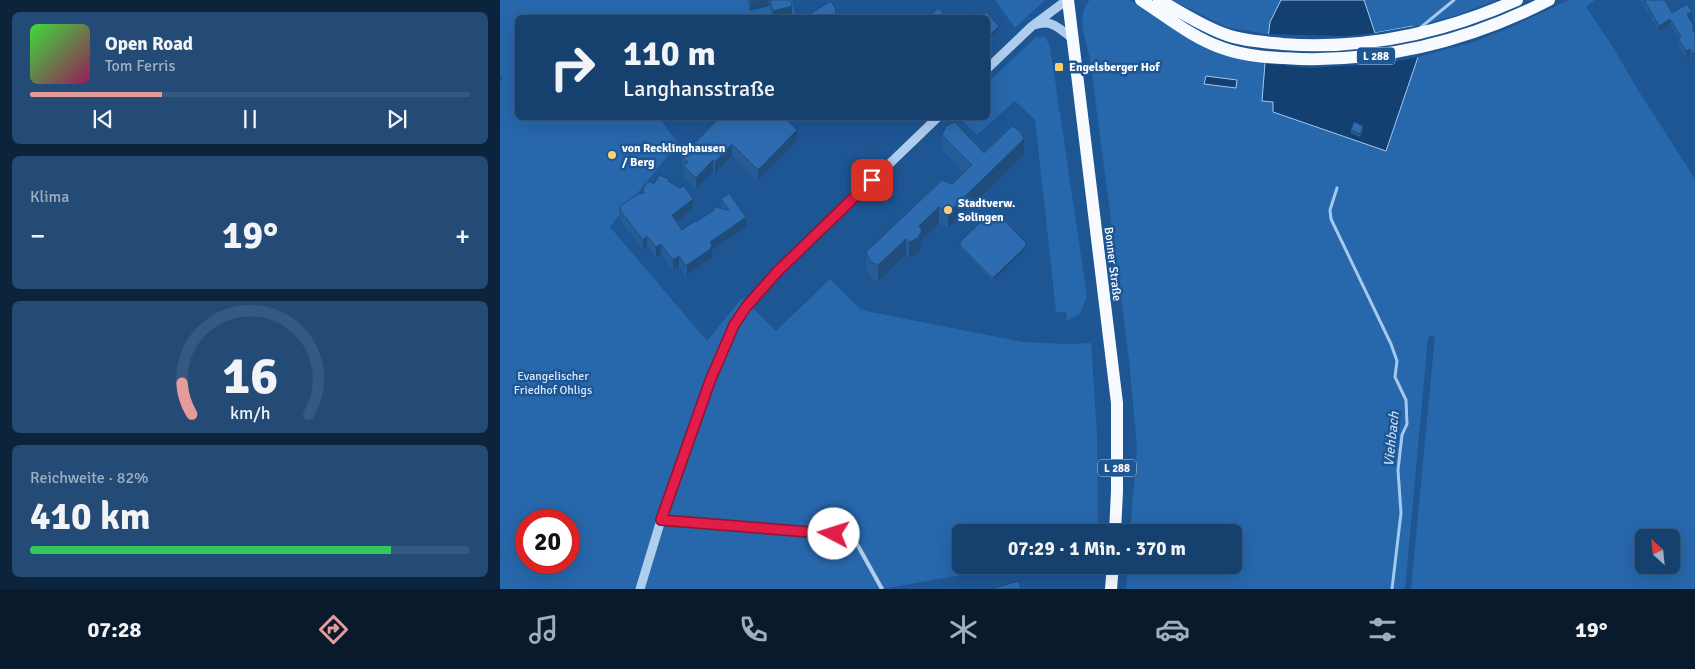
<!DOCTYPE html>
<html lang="de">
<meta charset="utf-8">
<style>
:root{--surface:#16406e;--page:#234b76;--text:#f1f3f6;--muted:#9eafc2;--line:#355981;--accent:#e69b98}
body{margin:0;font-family:Signika,sans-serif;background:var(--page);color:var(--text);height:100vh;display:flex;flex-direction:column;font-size:19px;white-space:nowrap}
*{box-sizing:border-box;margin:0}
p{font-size:16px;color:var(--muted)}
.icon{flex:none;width:28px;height:28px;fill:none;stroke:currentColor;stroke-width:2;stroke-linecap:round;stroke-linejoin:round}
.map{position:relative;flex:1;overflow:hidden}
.side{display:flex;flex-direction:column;gap:12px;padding:12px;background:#0c233c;width:500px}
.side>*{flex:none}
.banner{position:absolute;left:15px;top:15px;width:475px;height:105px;border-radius:8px;box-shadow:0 5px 20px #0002,0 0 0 1px var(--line);background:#16406e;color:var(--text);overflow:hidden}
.needle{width:32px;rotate:333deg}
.buttons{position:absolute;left:1135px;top:529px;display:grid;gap:10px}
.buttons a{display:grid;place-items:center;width:45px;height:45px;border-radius:8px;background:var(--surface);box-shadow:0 5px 20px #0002,0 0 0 1px var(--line);font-size:25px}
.speed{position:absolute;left:15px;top:509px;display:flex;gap:10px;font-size:25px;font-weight:700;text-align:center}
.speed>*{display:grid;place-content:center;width:65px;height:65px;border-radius:50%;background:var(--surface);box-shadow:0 5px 20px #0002,0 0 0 1px var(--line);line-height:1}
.speed .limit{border:8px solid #d22;background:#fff;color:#111}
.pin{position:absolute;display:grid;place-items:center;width:42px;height:42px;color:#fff;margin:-21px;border-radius:10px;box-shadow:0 2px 8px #0006}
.me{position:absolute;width:55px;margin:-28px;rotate:275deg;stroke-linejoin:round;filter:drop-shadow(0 0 4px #0008)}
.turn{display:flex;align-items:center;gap:18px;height:105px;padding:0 25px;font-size:22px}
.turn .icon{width:65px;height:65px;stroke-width:2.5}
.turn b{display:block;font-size:35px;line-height:42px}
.big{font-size:38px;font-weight:800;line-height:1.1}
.side .tile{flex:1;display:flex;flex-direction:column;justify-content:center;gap:8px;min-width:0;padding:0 18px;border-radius:8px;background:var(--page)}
.side .dial{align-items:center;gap:0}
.dial svg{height:130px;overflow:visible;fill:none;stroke:var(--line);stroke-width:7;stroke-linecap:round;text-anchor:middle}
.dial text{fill:var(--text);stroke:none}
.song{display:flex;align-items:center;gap:15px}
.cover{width:60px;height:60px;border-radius:8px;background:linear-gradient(135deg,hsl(120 70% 55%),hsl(330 70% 35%))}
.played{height:5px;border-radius:2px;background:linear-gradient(90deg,var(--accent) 30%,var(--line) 30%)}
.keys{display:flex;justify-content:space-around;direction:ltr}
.heat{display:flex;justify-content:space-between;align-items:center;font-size:28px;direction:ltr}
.charge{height:8px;border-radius:4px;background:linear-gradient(90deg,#34c759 82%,var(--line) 0)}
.trip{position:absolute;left:452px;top:524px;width:290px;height:50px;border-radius:8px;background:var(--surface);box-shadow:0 5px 20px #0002,0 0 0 1px var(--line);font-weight:800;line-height:50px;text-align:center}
.tabs{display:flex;height:80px;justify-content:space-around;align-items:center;background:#091a2c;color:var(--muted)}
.tabs .icon{width:35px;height:35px}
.tabs .active{color:var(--accent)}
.tabs b{font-size:22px;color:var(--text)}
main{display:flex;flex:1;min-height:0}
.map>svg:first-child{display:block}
.green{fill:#2767ab;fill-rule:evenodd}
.water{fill:#143f71;stroke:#a3c9f0}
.pier{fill:#1e5593}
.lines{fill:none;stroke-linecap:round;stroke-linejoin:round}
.stream{stroke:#a3c9f0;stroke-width:3}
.service{stroke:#afceee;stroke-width:4}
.tertiary{stroke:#afceee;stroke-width:9}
.primary{stroke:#f7faff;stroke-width:12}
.wall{fill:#275d97}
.shaded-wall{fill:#204c7b}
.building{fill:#2d6cb0;stroke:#204c7b}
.route-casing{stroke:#92132f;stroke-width:12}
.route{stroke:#e11d48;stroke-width:9}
.poi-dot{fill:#fdcf6f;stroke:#1e5593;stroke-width:2}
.labels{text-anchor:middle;stroke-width:5;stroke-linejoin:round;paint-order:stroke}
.shield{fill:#1e5593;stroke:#bcccdf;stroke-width:1}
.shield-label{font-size:11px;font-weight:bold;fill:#fff}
.poi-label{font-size:12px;font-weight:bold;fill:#fff;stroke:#1e5593;text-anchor:start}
.street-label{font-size:12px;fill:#fff;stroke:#1e5593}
.park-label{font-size:12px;fill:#d5e7fa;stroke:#1e5593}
.water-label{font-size:14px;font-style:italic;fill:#bbd8f5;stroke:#1e5593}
</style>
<main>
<section class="side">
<div class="tile">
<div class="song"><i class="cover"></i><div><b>Open Road</b><p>Tom Ferris</p></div></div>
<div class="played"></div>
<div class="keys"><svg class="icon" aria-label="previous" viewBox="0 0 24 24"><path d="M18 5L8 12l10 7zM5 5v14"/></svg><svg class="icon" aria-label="pause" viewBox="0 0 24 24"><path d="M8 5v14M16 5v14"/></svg><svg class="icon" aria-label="next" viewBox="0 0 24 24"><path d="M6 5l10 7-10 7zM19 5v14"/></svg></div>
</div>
<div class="tile"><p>Klima</p>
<div class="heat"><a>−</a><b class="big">19°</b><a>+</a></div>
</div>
<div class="tile dial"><svg viewBox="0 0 100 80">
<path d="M14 69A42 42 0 1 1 86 69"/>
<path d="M14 69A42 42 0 0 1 8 50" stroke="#e69b98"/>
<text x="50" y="56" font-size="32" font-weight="700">16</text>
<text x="50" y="72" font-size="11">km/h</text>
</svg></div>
<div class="tile"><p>Reichweite · 82%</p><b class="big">410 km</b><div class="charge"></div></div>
</section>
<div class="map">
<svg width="1195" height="589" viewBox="0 0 1195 589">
<rect width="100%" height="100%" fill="#1e5593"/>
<path class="green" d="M0 0H292L296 17 18 18V118H159L178 143 110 227 207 341 242 298 276 331 330 279 361 310 523 342 568 344 591 343 597 433 598 532H461V565H518L382 589H0V81L3 79 0 75ZM26 520H69V562H26Z
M495 0H545L515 28Z
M590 0H630L680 32 724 54 918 57 973 42 1007 29 1069 0H1095L1086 7 1111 44 1138 90 1195 179V589H911L935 335 928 337 905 589H626L628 565H734V532H630L637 448 629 360 590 59C586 41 575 14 590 0ZM1144 538H1171V565H1144Z
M672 0H997L955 16 901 30 875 33 778 36 726 27Z
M536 37H545L550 46 587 296 580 314 567 321 566 312H556L535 120 515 101 477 135 459 118H488V82Z"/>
<path class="water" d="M781 0H864L875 33 913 26 918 57 886 151 773 112V102L762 101 765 63 770 22Z
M706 76 737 80 736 88 704 84Z"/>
<path class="pier" d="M915 26 920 57 880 64 808 68 762 63 766 34 845 36 875 33Z"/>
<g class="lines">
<path class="stream" d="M920 28 954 0
M837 188 830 210 831 219 891 344 897 361 895 377 906 400 907 424 902 435 898 470 901 513 892 589"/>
<path class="service" d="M161 520 352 535 382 589"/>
<path class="tertiary" d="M534 25C553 19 558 28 572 38
M488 68 532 26 567 0
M140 589 161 520 210 381 234 325 245 307 277 272 437 118"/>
<path class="primary" d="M568 0 617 403V491L615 532
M641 0C667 17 693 38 722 48 747 57 775 58 801 59 888 61 971 40 1049 0
M659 0C681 12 703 27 727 35 744 41 764 42 783 44 864 50 943 33 1017 0
M611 589 613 565"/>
</g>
<path class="wall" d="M247 0H290L292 15 282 18H272L269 6 250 11Z
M1140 0H1166L1165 1 1172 13 1192 18 1190 19 1195 33V60L1194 59 1193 60 1190 55 1186 57 1178 45 1179 39 1170 24 1159 31Z
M217 121 297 141 258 181 232 155 215 173 213 171 196 189 184 177V170L182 167V156Z
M863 129 860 137 851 133V130Z
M442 135 484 153 524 155 448 228 439 223 422 239V245L418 253 409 258 406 254 378 281 371 278 366 268V252L452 184 464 173 442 150Z
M169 181 193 209 176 221 182 230 196 222 221 208V199L246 227 212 250V256L209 260 187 275H185L179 266 173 270 161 254 156 257 147 246 143 250 120 220 119 207 143 193V187H145V183L154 184Z
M460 242 526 243V249L494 280H491L460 248Z"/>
<path class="shaded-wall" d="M258 0H269V6L250 11V2Z
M292 6V15L282 18H273V11Z
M1192 12V18L1187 20V14Z
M1170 19V24L1159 31V26Z
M499 26V29L488 40V37Z
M1190 49V55L1186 57V51Z
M1194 53V59L1193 60V54Z
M297 130V141L258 181V170Z
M524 139V155L448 228V213Z
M232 144V155L215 173V162Z
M213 160V171L196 189V178Z
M193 199V209L172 225V215Z
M439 207V223L422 239V245L418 253 409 258V242L419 226Z
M246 217V227L212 250V256L209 260 187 275V265L210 242Z
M147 236V246L143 250V240Z
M406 239V254L378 281V265Z
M161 244V254L156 257V247Z
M526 246V249L494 280V277Z
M179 256V266L173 270V260Z"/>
<path class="building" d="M249 0H258L250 2Z
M270 0H290L292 6 273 11Z
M1144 0H1165L1172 13 1187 4 1192 12 1187 14 1194 27 1192 28 1195 33V54L1194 53 1193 54 1190 49 1186 51 1178 39 1181 37 1170 19 1159 26Z
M331 1 336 10 335 11 338 18H303Z
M438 8 447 18H429Z
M486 12 499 26 488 37V18H480Z
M219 118H285L297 130 258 170 232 144 215 162 213 160 196 178 184 166 188 162 182 156Z
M455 122 484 153 512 126 520 131 524 139 448 213 439 207 419 226 422 230 418 238 409 242 406 239 378 265 371 262 366 252 442 180 452 184 472 165 442 135 446 126Z
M854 122 863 126 860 134 851 130Z
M159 175 169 179 168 181 180 188 184 186 193 199 172 215 182 230 195 221 196 222 214 210 215 207 229 210 221 199 229 193 246 217 210 242 212 246 209 250 187 265H185L179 256 173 260 161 244 156 247 147 236 143 240 120 210 121 209 119 207 138 194 144 193 143 187 146 186 145 183 151 182 154 184Z
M492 211H495L526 243V246L494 277H491L460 245V242Z
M519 581 521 589H495L494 588Z"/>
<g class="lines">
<g class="route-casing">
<path id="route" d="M334 534 161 520 210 381 234 325 246 307 277 272 372 180"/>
</g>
<use href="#route" class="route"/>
</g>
<g class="poi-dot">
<rect x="554" y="62" width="10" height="10" rx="2.5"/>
<circle cx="112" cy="155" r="5"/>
<circle cx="448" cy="210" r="5"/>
</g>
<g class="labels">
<g class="shield">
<rect x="857" y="47.5" width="38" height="17" rx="4"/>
<rect x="598" y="459.5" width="38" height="17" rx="4"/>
</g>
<g class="shield-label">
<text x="876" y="60">L 288</text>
<text x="617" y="472">L 288</text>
</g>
<g class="poi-label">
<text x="569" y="71">Engelsberger Hof</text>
<text x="122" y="152">von Recklinghausen<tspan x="122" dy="14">/ Berg</tspan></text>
<text x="458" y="207">Stadtverw.<tspan x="458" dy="14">Solingen</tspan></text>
</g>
<g class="street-label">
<text transform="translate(613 264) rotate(83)" y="4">Bonner Straße</text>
</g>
<g class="park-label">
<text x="53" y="380">Evangelischer<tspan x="53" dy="14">Friedhof Ohligs</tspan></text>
</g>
<g class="water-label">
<text transform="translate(891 439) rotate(-84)" y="5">Viehbach</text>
</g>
</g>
</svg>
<div class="buttons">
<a><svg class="needle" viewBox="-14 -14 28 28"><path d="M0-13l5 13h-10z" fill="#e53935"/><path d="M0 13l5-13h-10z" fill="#9eafc2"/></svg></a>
</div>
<div class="speed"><div class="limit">20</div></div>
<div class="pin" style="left:372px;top:180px;background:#d93025"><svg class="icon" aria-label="arrive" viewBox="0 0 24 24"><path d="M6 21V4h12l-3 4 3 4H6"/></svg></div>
<svg class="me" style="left:334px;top:534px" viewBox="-20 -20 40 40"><circle r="19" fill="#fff"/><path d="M0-13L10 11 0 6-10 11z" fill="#e11d48"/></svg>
<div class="trip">07:29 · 1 Min. · 370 m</div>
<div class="banner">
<div class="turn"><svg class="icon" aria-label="right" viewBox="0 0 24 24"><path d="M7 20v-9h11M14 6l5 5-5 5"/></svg><div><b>110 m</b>Langhansstraße</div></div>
</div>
</div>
</main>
<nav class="tabs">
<b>07:28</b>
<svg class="icon active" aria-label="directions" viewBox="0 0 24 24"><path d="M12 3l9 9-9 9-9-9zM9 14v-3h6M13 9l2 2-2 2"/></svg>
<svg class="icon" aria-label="music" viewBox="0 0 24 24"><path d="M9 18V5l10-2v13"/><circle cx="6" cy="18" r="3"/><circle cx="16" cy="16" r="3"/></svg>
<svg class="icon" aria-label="phone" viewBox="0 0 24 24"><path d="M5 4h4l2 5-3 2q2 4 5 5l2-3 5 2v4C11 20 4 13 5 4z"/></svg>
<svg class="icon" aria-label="climate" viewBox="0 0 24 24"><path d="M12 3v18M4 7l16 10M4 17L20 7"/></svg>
<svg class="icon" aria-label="car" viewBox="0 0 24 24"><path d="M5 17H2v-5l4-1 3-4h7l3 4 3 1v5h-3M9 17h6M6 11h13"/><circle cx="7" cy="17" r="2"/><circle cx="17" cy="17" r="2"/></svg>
<svg class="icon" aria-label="filters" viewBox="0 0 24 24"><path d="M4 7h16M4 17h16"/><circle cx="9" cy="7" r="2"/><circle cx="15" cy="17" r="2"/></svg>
<b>19°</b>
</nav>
